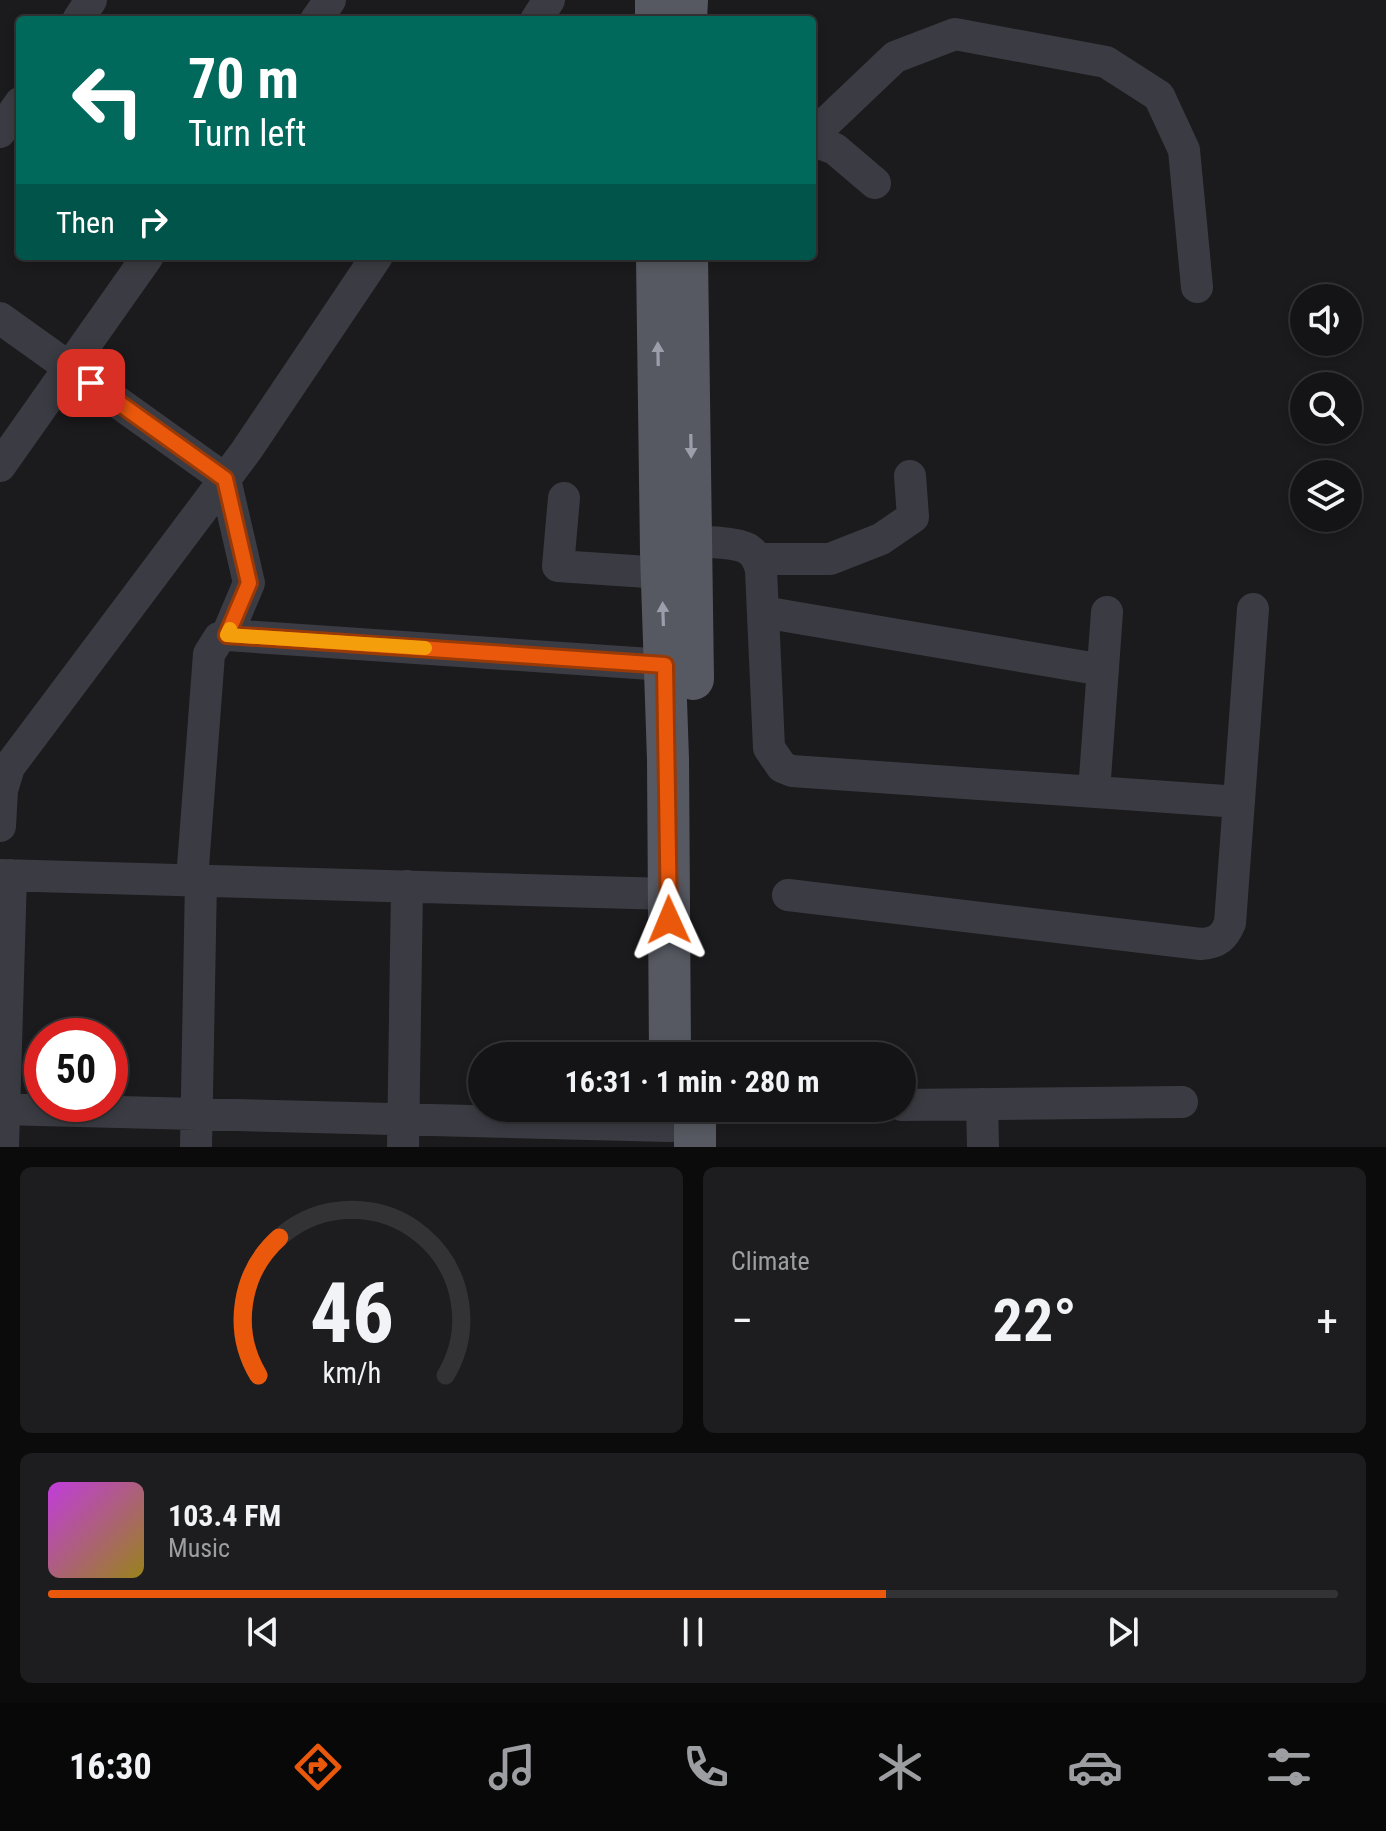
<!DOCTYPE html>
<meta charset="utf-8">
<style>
:root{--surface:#141416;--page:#1d1d1f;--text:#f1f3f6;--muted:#9d9ea1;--line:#333335;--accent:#ea580c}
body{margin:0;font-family:"Roboto Condensed",sans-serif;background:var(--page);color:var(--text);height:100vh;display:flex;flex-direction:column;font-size:30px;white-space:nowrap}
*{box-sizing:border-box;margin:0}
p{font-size:26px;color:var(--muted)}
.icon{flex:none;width:44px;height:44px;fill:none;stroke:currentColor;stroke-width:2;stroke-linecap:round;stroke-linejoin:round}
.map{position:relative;height:1147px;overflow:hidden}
.panel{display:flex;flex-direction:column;gap:20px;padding:20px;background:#0b0b0c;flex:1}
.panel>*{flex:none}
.top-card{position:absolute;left:16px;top:16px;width:800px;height:244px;border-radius:8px;box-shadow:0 4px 12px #0003,0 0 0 2px var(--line);background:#00695c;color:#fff;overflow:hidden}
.controls{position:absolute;left:1290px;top:284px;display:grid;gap:16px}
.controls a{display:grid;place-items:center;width:72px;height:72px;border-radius:50%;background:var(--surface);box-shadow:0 4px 12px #0003,0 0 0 2px var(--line);font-size:40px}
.speed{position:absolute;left:24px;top:1018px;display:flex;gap:16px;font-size:40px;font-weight:700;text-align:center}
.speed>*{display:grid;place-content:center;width:104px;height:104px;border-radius:50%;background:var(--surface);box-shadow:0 4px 12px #0003,0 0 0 2px var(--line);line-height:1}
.speed .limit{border:12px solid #d22;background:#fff;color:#111}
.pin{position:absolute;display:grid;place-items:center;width:68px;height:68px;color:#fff;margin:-34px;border-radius:16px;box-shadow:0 4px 12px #0006}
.me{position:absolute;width:88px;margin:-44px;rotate:359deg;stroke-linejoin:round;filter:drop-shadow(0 0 6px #0008)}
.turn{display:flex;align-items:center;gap:28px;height:168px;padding:0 40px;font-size:36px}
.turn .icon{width:104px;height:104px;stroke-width:2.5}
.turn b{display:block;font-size:56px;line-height:68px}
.then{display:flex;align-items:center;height:76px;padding:0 40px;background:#0003;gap:16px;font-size:30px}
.big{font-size:60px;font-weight:700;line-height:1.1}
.panel .widget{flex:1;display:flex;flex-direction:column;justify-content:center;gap:12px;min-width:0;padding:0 28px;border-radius:12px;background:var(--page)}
.panel .dial{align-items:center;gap:0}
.dial svg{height:208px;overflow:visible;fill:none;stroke:var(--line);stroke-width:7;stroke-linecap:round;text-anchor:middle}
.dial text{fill:var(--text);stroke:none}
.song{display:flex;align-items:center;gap:24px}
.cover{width:96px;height:96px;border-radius:12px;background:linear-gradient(135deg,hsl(290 70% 55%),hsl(50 70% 35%))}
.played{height:8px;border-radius:4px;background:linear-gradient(90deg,var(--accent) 65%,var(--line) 65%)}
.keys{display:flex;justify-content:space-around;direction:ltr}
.heat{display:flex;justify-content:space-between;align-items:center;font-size:44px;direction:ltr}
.panel .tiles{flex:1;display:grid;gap:20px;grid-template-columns:1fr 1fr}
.widget:last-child{grid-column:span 2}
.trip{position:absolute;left:468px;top:1042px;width:448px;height:80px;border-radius:40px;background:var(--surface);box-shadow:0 4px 12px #0003,0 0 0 2px var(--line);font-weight:700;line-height:80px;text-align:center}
.tabs{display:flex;height:128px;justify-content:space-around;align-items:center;background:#080809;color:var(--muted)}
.tabs .icon{width:56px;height:56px}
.tabs .active{color:var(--accent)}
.tabs b{font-size:36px;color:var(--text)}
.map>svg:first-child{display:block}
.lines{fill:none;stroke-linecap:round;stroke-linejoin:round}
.minor{stroke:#3b3c43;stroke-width:32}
.major{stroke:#575962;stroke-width:42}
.oneway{fill:#9c9fab}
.route-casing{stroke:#983908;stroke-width:20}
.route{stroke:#ea580c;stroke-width:14}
.slow{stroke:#f59e0b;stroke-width:14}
</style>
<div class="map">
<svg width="1386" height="1147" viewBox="0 0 1386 1147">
<rect width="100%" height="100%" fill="#1b1b1d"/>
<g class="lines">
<path class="minor" d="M78 20 91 0
M316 20 330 0
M536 20 549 0
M0 132 20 103
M812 136 895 57 955 34 1106 62 1159 96 1184 150 1197 287
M812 140 835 149 875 183
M0 318 225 479 249 583 227 635
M0 466 148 256
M564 498 558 566 662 573
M670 543C689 542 731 540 748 549 756 554 759 562 761 570L769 748 782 767 792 771 1239 802
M758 559H830L881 539 913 517 910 476
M763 612 1103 670
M1094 792 1107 612
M0 826 2 790 9 767 246 451 377 256
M0 875 669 894
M192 880 209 654 219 638 227 635 665 665
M788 895 1201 944C1218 943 1224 937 1230 923L1253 609
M982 1104 983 1147
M902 1105 1182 1102
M0 1109 670 1126
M3 1147 11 875
M196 1147 201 880
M403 1147 407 886"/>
<path class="major" d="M656 20V0
M686 20 687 0
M657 256 661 553 668 759 670 1056
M687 256 693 679
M695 1108V1147"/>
</g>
<defs><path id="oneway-solid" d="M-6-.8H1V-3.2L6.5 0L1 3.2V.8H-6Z" transform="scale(2)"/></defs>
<g class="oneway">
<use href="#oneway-solid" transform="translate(658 354) rotate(-91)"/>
<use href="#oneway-solid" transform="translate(691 446) rotate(89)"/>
<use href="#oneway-solid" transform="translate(663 614) rotate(-92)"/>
</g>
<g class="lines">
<g class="route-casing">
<path id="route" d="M91 383 225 479 249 583 227 635 665 665 669 920"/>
</g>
<use href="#route" class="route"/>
<path class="slow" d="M230 629 227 635 425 648"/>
</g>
</svg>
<div class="controls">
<a><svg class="icon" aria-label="sound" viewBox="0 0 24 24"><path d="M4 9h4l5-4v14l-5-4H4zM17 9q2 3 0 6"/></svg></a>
<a><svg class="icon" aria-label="search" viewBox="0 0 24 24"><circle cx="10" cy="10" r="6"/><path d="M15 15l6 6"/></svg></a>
<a><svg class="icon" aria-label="layers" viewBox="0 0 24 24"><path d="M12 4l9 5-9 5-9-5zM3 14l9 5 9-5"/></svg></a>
</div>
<div class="speed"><div class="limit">50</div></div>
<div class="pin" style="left:91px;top:383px;background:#d93025"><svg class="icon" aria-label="arrive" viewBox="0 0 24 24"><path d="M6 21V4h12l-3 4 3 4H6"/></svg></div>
<svg class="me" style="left:669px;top:920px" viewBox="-20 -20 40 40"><path d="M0-17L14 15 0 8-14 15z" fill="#ea580c" stroke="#fff" stroke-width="4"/></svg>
<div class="trip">16:31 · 1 min · 280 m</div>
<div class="top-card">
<div class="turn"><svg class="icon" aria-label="left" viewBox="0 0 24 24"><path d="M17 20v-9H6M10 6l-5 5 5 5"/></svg><div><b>70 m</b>Turn left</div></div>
<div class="then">Then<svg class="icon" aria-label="right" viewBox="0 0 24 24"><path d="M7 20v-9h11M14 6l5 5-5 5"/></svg></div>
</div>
</div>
<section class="panel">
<div class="tiles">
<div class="widget dial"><svg viewBox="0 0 100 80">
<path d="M14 69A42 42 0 1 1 86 69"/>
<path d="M14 69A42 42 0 0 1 22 16" stroke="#ea580c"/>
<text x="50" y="56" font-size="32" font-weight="700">46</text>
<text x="50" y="72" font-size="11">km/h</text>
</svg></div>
<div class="widget"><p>Climate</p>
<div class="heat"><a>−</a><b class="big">22°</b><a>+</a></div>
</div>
<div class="widget">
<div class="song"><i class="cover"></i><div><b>103.4 FM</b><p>Music</p></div></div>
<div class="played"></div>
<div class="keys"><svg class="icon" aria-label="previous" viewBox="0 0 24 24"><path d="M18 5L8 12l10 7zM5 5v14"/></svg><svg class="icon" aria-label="pause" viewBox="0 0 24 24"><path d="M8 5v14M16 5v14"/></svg><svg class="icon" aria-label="next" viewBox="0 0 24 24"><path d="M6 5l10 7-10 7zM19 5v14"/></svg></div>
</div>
</div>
</section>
<nav class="tabs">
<b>16:30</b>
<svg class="icon active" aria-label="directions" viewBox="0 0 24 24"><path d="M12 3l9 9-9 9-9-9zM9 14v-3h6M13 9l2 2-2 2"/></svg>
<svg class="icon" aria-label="music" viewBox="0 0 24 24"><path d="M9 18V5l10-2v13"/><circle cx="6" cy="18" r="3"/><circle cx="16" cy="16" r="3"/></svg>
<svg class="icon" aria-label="phone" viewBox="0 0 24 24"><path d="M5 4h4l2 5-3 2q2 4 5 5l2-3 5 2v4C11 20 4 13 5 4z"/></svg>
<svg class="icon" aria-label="climate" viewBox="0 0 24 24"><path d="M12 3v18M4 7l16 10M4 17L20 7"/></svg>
<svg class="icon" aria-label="car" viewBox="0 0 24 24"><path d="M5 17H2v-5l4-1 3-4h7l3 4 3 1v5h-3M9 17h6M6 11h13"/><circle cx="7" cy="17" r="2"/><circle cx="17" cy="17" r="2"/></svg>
<svg class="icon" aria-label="filters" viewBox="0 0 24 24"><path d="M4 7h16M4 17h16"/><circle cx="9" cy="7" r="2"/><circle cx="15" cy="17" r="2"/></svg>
</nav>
